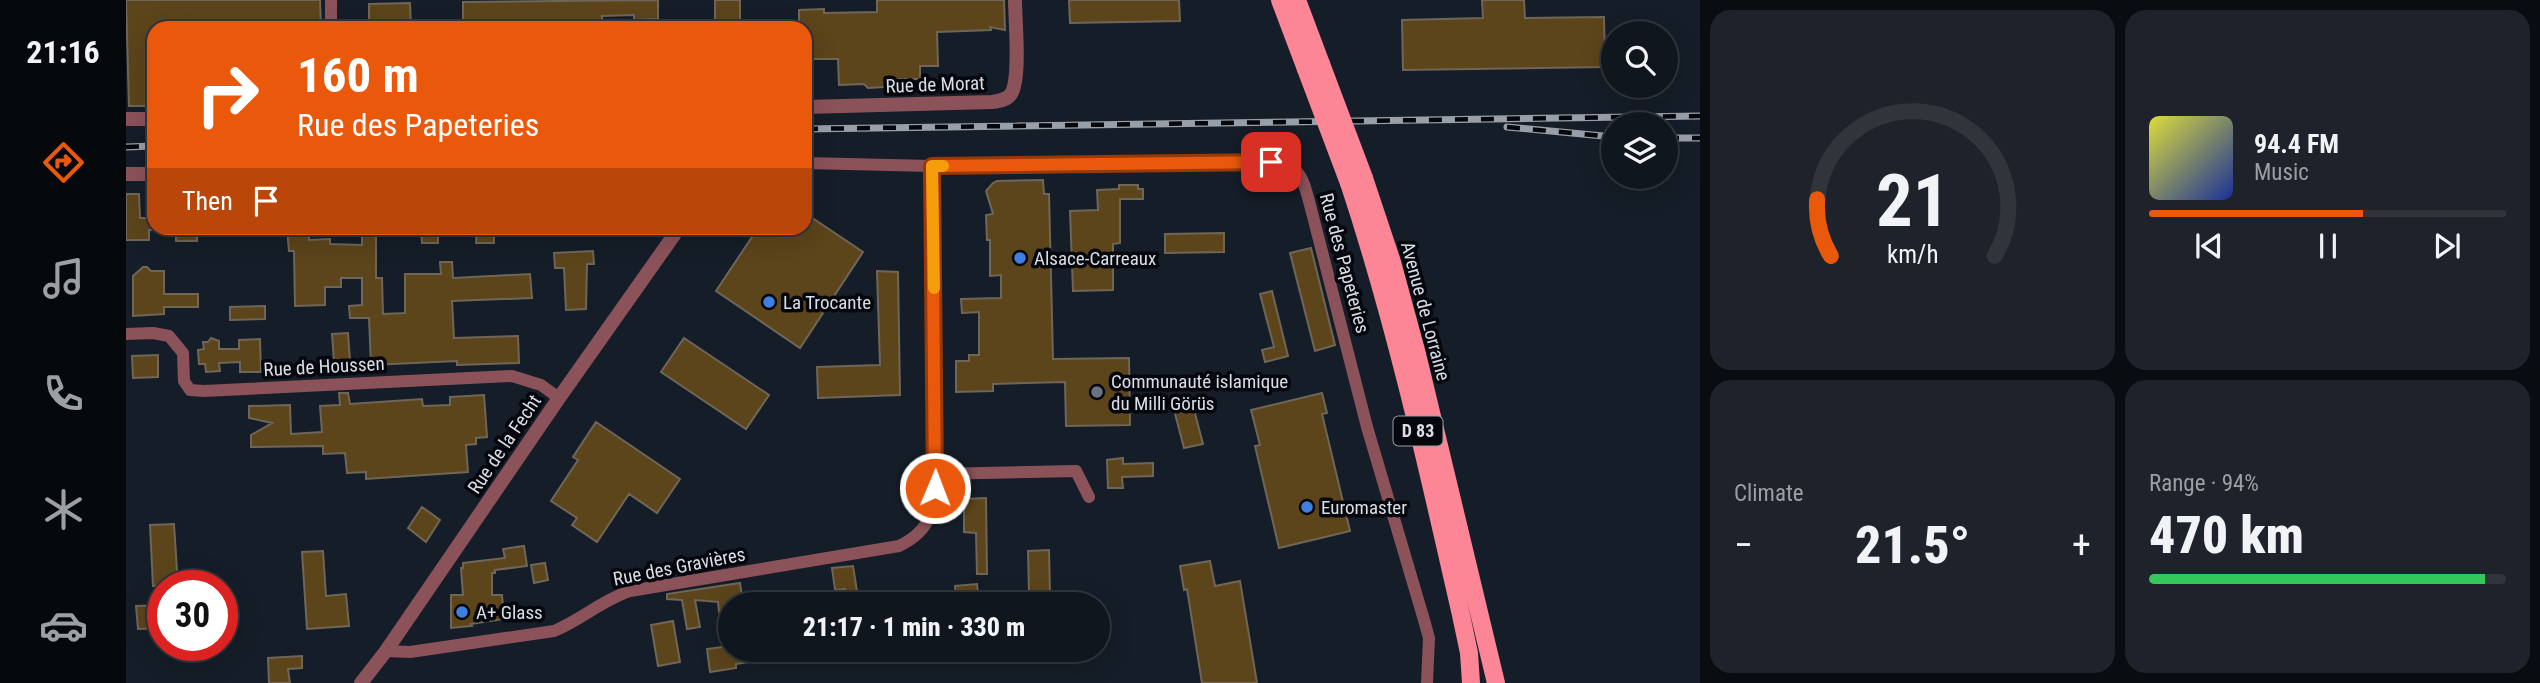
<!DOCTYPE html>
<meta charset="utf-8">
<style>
:root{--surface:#10161e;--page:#1e232b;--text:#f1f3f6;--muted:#9c9fa4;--line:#30353c;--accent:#ea580c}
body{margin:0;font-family:"Roboto Condensed",sans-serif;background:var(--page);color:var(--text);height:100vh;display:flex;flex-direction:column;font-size:26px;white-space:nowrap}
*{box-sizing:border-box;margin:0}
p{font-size:23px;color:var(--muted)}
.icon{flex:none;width:38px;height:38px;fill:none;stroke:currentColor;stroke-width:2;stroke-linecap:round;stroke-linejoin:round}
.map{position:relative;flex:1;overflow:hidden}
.details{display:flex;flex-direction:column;gap:10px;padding:10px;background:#090c10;width:840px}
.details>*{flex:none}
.hud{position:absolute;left:21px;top:21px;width:665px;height:214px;border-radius:21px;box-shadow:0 7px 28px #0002,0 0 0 2px var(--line);background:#ea580c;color:#fff;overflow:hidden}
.controls{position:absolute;left:1475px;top:21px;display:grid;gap:14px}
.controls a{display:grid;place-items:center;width:77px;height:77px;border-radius:50%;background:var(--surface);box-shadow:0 7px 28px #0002,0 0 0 2px var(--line);font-size:35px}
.speed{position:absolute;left:21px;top:570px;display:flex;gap:14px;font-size:35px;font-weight:700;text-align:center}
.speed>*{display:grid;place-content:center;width:91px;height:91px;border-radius:50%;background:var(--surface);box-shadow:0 7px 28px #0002,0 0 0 2px var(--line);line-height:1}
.speed .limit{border:10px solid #d22;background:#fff;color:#111}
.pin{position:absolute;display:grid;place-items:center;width:60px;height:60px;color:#fff;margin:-30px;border-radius:14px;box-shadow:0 4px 10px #0006}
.me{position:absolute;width:77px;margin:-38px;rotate:1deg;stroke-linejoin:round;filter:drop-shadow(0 0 5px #0008)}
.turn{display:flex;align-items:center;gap:24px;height:147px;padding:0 35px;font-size:32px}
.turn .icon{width:91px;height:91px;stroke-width:2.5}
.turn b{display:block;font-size:49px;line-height:60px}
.then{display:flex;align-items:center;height:66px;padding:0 35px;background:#0003;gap:14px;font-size:26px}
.big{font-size:52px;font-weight:800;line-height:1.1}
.details .tile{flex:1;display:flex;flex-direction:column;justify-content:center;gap:10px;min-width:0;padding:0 24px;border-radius:21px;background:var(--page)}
.details .dial{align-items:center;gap:0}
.dial svg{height:182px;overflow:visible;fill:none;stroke:var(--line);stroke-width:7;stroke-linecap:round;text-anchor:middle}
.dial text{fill:var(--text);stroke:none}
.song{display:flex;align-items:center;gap:21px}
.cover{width:84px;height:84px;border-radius:10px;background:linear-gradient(135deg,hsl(60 70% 55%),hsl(230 70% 35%))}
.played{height:7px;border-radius:4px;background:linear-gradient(90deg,var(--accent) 60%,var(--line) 60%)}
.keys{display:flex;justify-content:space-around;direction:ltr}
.heat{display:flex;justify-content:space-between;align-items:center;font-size:38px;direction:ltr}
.charge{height:10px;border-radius:5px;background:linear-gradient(90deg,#34c759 94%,var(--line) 0)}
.details .tiles{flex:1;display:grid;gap:10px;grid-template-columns:repeat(2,1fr)}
.trip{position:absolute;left:592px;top:592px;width:392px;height:70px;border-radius:35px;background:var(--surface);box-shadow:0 7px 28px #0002,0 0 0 2px var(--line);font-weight:800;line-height:70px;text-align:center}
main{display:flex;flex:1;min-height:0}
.tabs{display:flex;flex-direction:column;width:126px;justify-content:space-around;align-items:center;background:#06090c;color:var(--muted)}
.tabs .icon{width:49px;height:49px}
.tabs .active{color:var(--accent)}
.tabs b{font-size:32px;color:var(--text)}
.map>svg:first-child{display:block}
.building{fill:#5c441b;stroke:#6f6658;stroke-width:2}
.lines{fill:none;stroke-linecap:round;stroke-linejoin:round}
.minor{stroke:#8b5259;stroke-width:12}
.tertiary{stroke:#8b5259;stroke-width:14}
.primary{stroke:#fc8596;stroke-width:18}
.rail-casing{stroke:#989fa8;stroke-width:7}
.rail{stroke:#05070c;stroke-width:4.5;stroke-dasharray:13;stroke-linecap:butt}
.primary-bridge{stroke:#fc8596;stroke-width:18}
.route-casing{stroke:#983908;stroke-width:18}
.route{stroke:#ea580c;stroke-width:12}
.slow{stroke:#f59e0b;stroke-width:12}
.shop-dot{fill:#3f7fe0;stroke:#05070c;stroke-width:2.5}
.worship-dot{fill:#6b7280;stroke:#05070c;stroke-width:2.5}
.labels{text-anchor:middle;stroke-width:7;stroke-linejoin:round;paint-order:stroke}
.shield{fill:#05070c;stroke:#999ea5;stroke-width:2}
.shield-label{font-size:18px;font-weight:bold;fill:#d9dfe7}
.street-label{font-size:19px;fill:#d9dfe7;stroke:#05070c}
.poi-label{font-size:19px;fill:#d9dfe7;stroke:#05070c;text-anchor:start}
</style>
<main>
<nav class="tabs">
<b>21:16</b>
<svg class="icon active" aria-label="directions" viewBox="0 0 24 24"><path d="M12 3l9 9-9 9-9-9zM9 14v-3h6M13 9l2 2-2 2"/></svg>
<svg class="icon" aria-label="music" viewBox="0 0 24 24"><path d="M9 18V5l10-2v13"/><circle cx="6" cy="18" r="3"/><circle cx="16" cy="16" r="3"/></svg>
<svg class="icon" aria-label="phone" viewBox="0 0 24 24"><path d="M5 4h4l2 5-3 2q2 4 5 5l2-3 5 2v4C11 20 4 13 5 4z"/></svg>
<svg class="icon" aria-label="climate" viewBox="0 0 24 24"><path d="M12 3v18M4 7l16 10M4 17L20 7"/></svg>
<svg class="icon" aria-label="car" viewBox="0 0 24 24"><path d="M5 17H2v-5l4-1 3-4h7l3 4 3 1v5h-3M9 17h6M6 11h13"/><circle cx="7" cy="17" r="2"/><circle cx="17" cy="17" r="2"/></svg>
</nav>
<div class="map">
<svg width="1574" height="683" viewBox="0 0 1574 683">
<rect width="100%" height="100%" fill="#151d28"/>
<path class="building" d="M0 0H194L195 28H28V106H3Z
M532 0V19L508 20V15L476 16V28H337V2Z
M589 0H614V28H589Z
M751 0H878L879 30 864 27 865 30 811 32 812 66H794V79H773V86L742 88 738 84 713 85 712 59H685L684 51H679V28H673V10L698 9V13L751 12Z
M943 0H1053L1054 21 944 23Z
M1356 0H1398L1399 18 1478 17 1479 67 1277 70 1276 20 1357 18Z
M284 3 285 28H243V4Z
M917 180 918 194H923L927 359 1003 358 1004 425 940 426 939 382 867 384V391L830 392V361H843V355H853V312L836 313 835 299 875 298V275L864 276V240H861L860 215 867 214 860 191 867 183 871 181Z
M993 185H1012V189H1017V199H994V243L987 244V290L947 291 944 211 972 210 971 190 993 189Z
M0 194H13L14 218H28V230H23V240H0Z
M679 213 737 252 674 348 590 291 632 228H679Z
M236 228H250V278H256L257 314 279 313V274H315L314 262H326L327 278 404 274 406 298 326 301 328 338 392 336 393 363 331 365V361L245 365 243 318H224L223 306 236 305V278H215V287H199V305L169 306 168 251H163L161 229H183V240L204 239V244L236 245Z
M295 228H312V243H296Z
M351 228H368V243H350Z
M50 229 71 230V241H50Z
M1098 233V252L1039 253V234Z
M1185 248 1209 345 1189 351 1164 253Z
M467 251 468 264H461L460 309 440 310 438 268H429L428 253Z
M17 267H21L25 271H38V294H72V307H38V314L7 316V276Z
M751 271 772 272 774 395 692 398 691 367 754 365Z
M1146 291 1162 356 1139 362 1136 350 1148 347 1134 294Z
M139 306V319L104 320V307Z
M222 333 224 361 208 362 206 334Z
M85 338 93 341V349H113V340L134 339 135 372H114V362L93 363 94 371 80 372 79 364H73L72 350 78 349 77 342H82Z
M558 338 643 395 620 429 535 372Z
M32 355V377L7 378 6 356Z
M213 393H222L224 404 296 399 297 406 324 405V397L358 395 361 437 350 438V444L340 445 342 472 240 479V472L221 473 219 453 197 454V446L125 447V435L146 423 123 418V406L164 405 165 434 196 432 194 406 214 405Z
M1196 393 1201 413 1196 414 1224 531 1153 548 1129 446 1134 445 1125 410Z
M1065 398 1077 444 1058 448 1046 402Z
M470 422 554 479 531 513 503 494 471 542 446 525 451 518 425 501 452 460 447 457Z
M997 458V464L1027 463V476L996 477 997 488H982L981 460Z
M860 498 861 574H851L850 533 838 532V499Z
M296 507 314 520 300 542 282 528Z
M48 524 52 586H27L24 525Z
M398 546 401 566 369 570V573H366V595H376L378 619 345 624 346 626 325 628V595H337L335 568H337V563L379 558 377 549Z
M923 550 924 593 903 594 902 551Z
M197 551 200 596 220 594 223 626 181 629 176 552Z
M1084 561 1089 586 1114 581 1131 683H1076L1061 589 1058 590 1054 566Z
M419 563 422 580 408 583 405 565Z
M727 566 733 604H721L719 589 709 590 706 568Z
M614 583 617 604H604V609L593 612 592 602 569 600 574 627 561 629 556 600 541 599V594Z
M851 584 853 604H830L829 586Z
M37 605V628L12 629 10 606Z
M547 621 554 662 532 666 525 625Z
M604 646V649H667L668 655 610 664V668L584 672 581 649Z
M176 656V668L162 669 164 683H143L142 658Z"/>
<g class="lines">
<path class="minor" d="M205 0V28
M679 163 806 166 1145 162C1173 165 1176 175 1183 201L1241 427 1298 620 1303 638 1301 683
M0 334 27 333 43 336 57 353 58 381 64 390 78 391 386 376 415 385 433 398
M810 474 950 471 963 497
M260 651 284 652 428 631C455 620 476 600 504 591L773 546C807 530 808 508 810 474L806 166"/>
<path class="tertiary" d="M679 107 866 102C873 101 881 100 885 94 895 79 889 20 889 0
M0 119H28
M0 174H28
M235 683 260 651 433 398 553 228"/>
<path class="primary" d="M1154 0 1180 69
M1171 0 1195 64
M1238 178 1266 262 1291 354 1370 683
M1223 183C1270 325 1302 470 1335 615L1343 653 1345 683"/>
<g class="rail-casing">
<path id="rail" d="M1381 127 1488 137
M679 129 1574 116
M1540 138H1574
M0 147 28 146"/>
</g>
<use href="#rail" class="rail"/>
<path class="primary-bridge" d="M1195 64 1238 178
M1180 69 1223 183"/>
</g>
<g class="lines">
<g class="route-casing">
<path id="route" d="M809 488 806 166 1145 162"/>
</g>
<use href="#route" class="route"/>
<path class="slow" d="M808 288 806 166H817"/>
</g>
<g class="shop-dot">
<circle cx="894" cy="258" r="7"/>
<circle cx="643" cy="302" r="7"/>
<circle cx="1181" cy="507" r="7"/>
<circle cx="336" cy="612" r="7"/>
</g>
<circle class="worship-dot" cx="971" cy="392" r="7"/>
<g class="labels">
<rect class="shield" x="1267.5" y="416.5" width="49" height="29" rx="5"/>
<g class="shield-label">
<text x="1292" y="437">D 83</text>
</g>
<g class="street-label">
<text transform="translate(809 84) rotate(-2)" y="7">Rue de Morat</text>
<text transform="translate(1219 263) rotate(75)" y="7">Rue des Papeteries</text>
<text transform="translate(1300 311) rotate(75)" y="7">Avenue de Lorraine</text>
<text transform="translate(198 366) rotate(-3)" y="7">Rue de Houssen</text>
<text transform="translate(378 444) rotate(-56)" y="7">Rue de la Fecht</text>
<text transform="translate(553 566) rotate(-11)" y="7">Rue des Gravières</text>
</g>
<g class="poi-label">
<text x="908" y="265">Alsace-Carreaux</text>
<text x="657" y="309">La Trocante</text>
<text x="985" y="388">Communauté islamique<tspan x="985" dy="22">du Milli Görüs</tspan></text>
<text x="1195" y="514">Euromaster</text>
<text x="350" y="619">A+ Glass</text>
</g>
</g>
</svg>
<div class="controls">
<a><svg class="icon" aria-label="search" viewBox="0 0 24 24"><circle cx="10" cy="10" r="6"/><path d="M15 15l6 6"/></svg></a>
<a><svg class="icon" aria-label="layers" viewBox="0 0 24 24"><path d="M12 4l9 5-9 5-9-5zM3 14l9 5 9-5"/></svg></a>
</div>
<div class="speed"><div class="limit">30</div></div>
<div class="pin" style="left:1145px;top:162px;background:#d93025"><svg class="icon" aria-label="arrive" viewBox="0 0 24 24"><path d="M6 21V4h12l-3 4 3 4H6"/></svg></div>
<svg class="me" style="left:809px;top:488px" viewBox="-20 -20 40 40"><circle r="17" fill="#ea580c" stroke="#fff" stroke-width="3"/><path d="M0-11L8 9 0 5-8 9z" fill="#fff"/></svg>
<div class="trip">21:17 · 1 min · 330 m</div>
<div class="hud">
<div class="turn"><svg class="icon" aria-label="right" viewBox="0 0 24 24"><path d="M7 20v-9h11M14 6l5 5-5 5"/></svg><div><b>160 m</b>Rue des Papeteries</div></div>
<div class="then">Then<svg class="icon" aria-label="arrive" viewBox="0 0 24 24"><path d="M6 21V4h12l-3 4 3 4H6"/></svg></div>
</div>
</div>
<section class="details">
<div class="tiles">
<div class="tile dial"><svg viewBox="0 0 100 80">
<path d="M14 69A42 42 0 1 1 86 69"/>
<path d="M14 69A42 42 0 0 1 8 44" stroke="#ea580c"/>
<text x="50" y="56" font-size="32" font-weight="700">21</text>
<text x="50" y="72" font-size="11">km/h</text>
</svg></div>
<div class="tile">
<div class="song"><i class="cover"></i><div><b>94.4 FM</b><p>Music</p></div></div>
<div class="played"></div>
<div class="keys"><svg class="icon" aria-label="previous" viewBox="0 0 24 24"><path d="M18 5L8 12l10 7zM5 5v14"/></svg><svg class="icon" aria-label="pause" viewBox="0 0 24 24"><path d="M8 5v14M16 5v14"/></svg><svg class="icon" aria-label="next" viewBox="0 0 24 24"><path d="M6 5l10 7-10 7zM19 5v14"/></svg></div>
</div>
<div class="tile"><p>Climate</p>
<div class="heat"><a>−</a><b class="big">21.5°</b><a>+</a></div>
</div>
<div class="tile"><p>Range · 94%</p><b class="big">470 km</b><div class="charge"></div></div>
</div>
</section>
</main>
